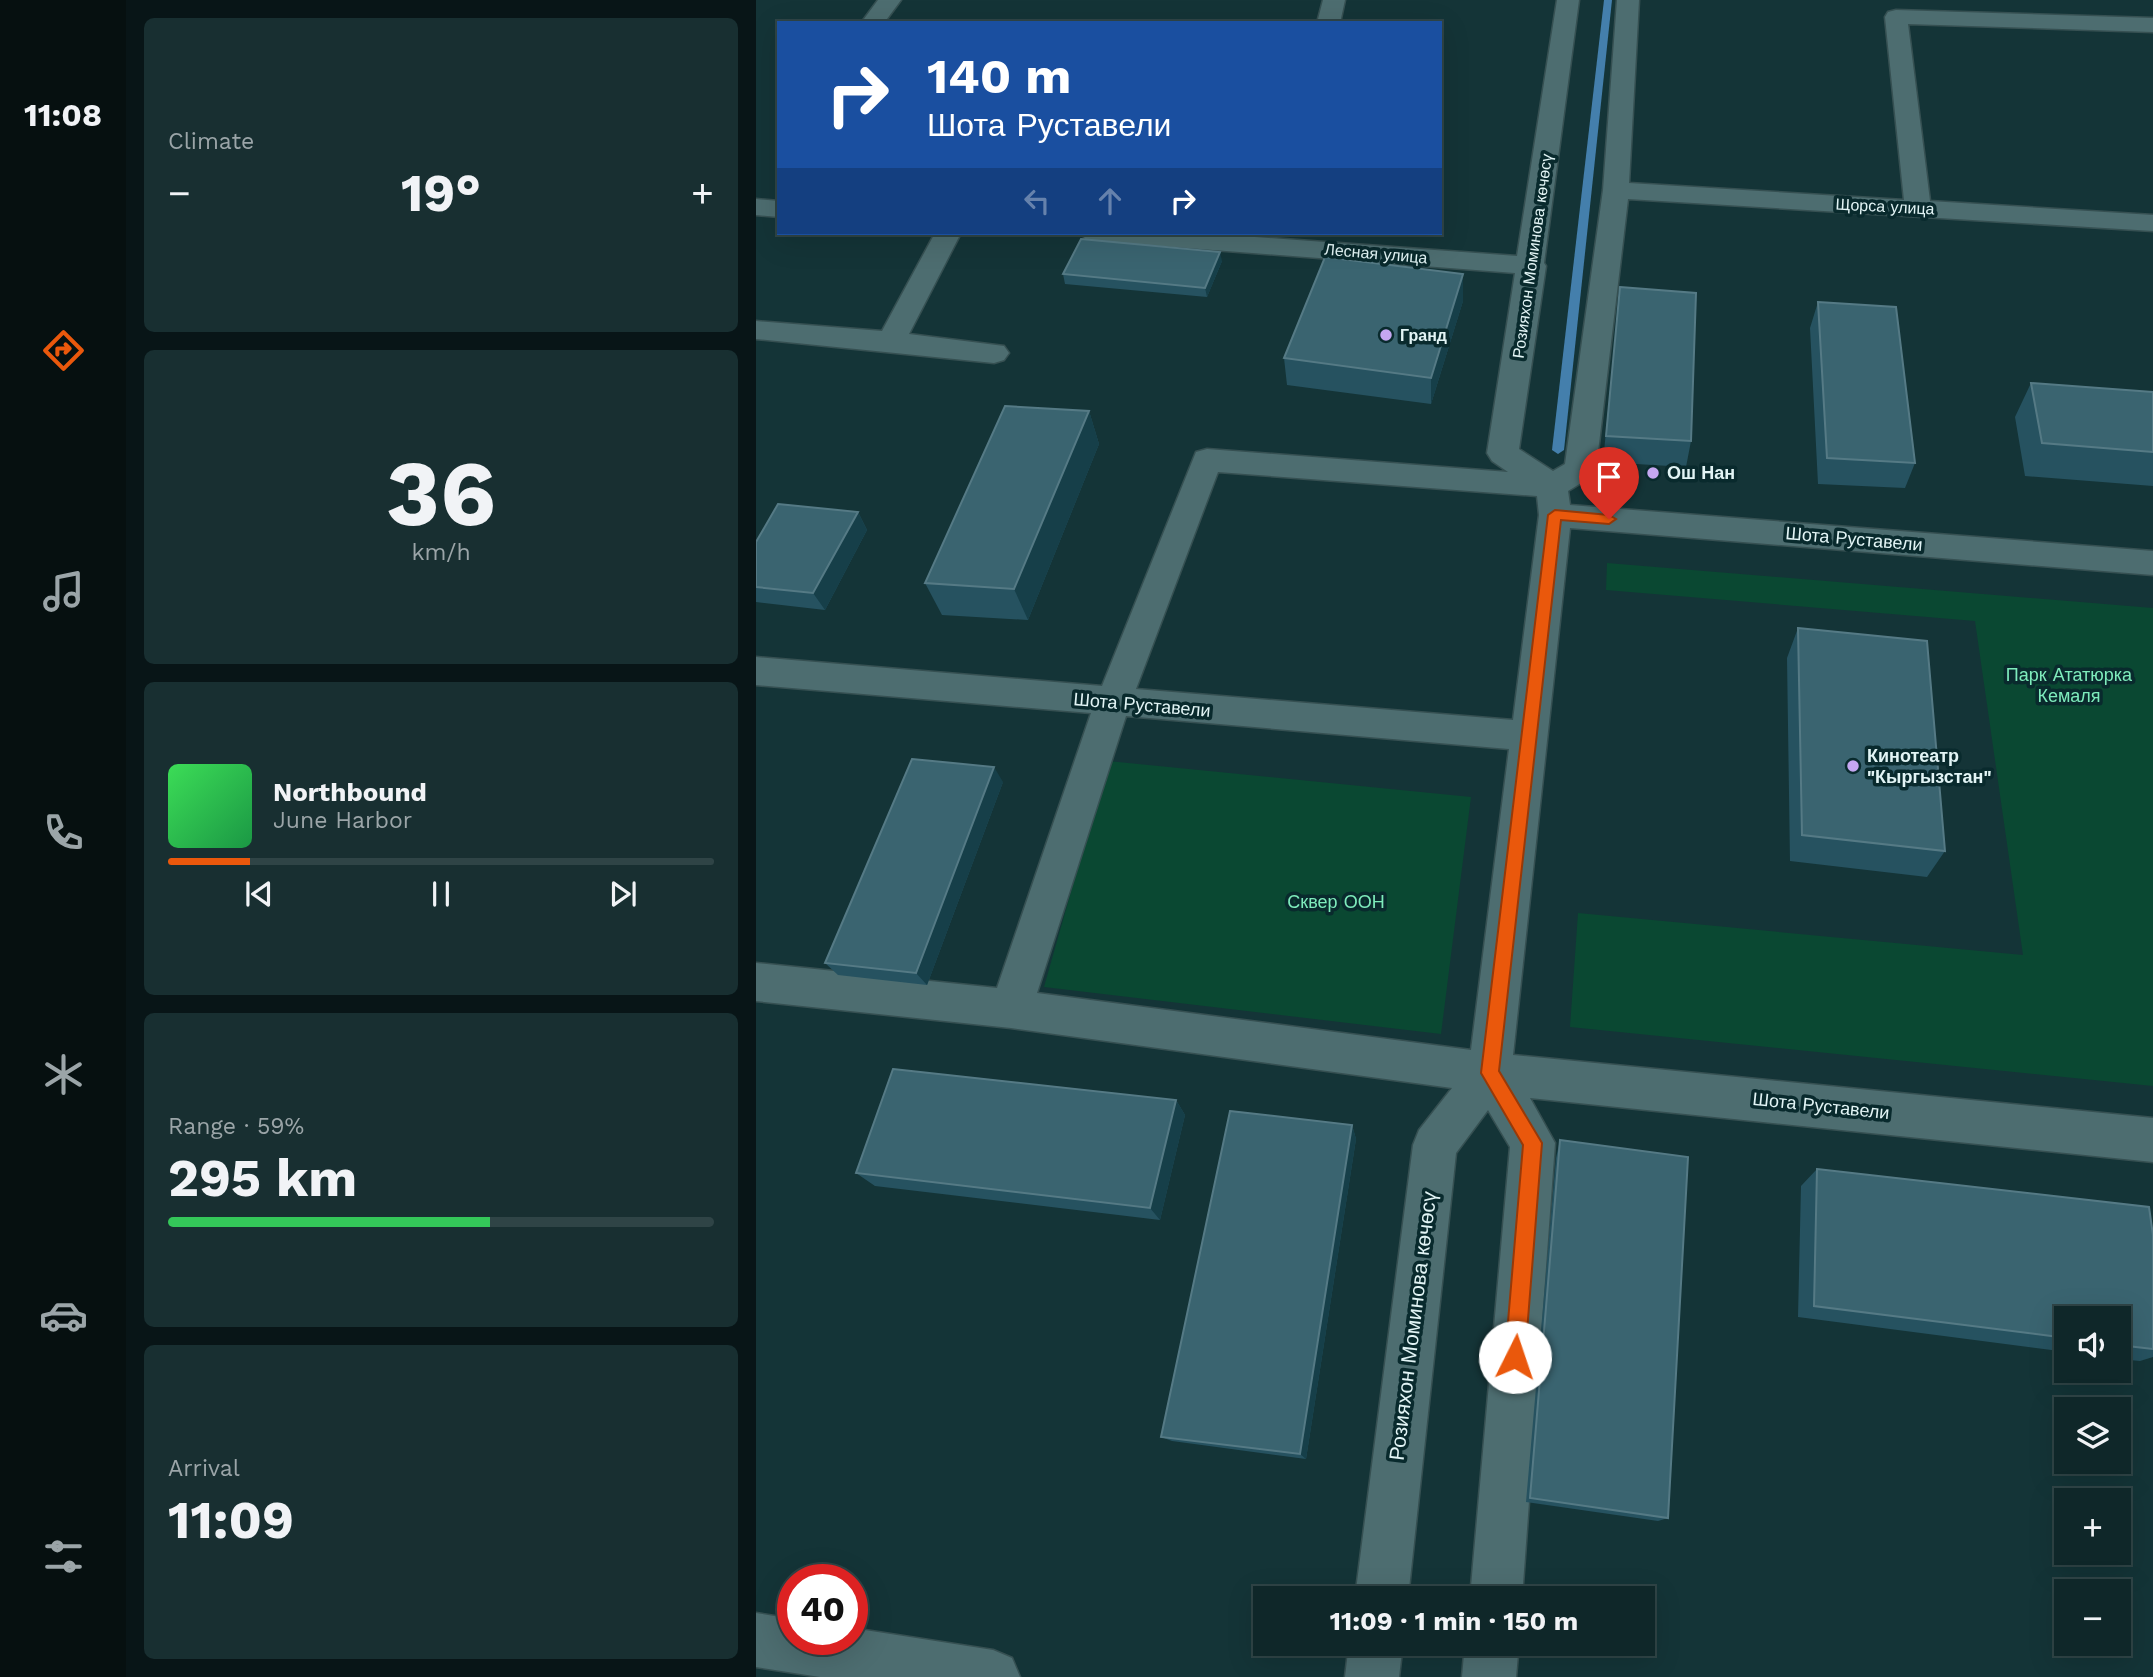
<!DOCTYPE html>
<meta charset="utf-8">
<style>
:root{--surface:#0f2729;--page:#182f31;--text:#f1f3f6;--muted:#9ba5a8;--line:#2f4446;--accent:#ea580c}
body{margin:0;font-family:"Work Sans",sans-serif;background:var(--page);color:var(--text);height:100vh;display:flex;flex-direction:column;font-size:26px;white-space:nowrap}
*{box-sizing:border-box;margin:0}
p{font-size:23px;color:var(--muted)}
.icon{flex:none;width:38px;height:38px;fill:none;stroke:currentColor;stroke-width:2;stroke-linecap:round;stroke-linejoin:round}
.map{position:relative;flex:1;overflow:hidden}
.sheet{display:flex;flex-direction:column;gap:18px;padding:18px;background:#081517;width:630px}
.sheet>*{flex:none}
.banner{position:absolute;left:21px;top:21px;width:665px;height:214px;border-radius:0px;box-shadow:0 7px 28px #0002,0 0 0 2px var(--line);background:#1a4fa0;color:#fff;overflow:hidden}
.buttons{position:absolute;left:1298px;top:1306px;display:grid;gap:14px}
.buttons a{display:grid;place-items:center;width:77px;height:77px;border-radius:0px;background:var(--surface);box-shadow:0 7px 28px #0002,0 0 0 2px var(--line);font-size:35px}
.speed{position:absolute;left:21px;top:1564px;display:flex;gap:14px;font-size:35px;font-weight:700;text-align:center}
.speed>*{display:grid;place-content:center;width:91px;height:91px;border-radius:50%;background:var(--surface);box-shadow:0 7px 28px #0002,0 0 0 2px var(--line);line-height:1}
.speed .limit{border:10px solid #d22;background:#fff;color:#111}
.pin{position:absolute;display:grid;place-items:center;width:60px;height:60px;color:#fff;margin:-72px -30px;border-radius:50% 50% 50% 0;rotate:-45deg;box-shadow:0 0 7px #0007}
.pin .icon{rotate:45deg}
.me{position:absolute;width:77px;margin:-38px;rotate:4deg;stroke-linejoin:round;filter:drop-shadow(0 0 5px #0008)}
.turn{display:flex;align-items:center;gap:24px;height:147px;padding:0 35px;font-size:32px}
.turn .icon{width:91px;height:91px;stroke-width:2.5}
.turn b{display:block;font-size:49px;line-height:60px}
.lanes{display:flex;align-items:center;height:66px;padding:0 35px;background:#0003;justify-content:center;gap:35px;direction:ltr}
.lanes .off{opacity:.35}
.big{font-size:52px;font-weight:700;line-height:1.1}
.sheet .tile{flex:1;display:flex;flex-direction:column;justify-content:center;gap:10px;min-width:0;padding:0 24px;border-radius:10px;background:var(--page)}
.sheet .dial{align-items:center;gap:0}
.dial b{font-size:91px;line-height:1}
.song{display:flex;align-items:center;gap:21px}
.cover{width:84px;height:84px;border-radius:10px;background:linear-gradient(135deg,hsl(130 70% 55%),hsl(140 70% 35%))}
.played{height:7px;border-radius:4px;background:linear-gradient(90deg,var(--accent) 15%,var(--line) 15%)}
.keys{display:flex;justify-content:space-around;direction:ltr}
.heat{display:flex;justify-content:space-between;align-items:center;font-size:38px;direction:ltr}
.charge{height:10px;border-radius:5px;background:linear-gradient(90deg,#34c759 59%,var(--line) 0)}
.trip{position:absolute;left:497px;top:1586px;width:402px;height:70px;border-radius:0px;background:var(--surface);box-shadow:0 7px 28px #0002,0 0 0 2px var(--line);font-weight:700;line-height:70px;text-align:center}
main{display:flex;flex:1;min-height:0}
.dock{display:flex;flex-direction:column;width:126px;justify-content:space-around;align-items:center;background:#061010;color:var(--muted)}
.dock .icon{width:49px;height:49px}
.dock .on{color:var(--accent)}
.dock b{font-size:32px;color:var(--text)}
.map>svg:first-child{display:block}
.green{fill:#0a4832}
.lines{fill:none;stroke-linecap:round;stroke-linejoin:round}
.stream{fill:#447fac;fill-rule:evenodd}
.minor-casing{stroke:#365052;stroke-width:3}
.minor{fill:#4d6d70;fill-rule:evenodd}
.wall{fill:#265260}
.shaded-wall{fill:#163f49}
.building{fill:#3a6470;stroke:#557a85;stroke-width:2}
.route{fill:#ea580c;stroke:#983908;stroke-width:2}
.poi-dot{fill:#c5a7f1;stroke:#092a2d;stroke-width:2.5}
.labels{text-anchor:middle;stroke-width:7;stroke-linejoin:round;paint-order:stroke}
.far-street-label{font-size:16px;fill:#e2f4f5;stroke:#092a2d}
.far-poi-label{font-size:16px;font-weight:bold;fill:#e2f4f5;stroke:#092a2d;text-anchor:start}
.poi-label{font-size:18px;font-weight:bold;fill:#e2f4f5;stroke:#092a2d;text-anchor:start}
.street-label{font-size:18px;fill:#e2f4f5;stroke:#092a2d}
.park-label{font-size:18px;fill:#7eecbc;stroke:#092a2d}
.near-street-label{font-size:21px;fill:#e2f4f5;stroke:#092a2d}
</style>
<main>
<nav class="dock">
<b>11:08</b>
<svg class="icon on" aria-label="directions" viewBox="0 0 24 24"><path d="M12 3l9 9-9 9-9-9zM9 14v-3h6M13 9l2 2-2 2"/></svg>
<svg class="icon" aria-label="music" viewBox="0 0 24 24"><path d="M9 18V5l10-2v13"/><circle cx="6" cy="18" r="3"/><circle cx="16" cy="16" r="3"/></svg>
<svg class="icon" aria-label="phone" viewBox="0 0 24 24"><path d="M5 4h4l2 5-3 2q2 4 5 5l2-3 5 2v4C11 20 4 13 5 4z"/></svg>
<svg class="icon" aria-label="climate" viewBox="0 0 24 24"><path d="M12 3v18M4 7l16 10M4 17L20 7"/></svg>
<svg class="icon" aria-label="car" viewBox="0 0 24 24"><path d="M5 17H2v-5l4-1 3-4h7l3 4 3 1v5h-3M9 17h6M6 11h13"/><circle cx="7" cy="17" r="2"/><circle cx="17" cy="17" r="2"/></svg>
<svg class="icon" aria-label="filters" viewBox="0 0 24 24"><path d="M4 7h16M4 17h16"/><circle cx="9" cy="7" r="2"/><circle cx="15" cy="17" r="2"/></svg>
</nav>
<section class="sheet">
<div class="tile"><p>Climate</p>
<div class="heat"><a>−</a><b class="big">19°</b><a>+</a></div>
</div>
<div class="tile dial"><b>36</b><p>km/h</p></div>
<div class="tile">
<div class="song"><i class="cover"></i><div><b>Northbound</b><p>June Harbor</p></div></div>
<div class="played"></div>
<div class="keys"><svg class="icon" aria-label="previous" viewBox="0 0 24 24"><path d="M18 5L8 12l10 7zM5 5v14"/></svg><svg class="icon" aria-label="pause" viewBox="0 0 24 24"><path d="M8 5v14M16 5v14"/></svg><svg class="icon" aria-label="next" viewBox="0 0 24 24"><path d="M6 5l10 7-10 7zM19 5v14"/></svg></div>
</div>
<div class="tile"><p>Range · 59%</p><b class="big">295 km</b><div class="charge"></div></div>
<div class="tile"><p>Arrival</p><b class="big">11:09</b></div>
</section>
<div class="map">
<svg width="1397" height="1677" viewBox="0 0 1397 1677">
<rect width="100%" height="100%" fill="#143437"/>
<path class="green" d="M851 563 1397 608V1086L814 1027 822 913 1267 955 1219 621 850 590Z
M352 761 715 797 685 1034 288 987Z"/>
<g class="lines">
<path class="stream" d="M848 0H856L808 450 802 454 796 450Z"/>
<g class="minor-casing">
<path id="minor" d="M122 0H145L128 23H105Z
M567 0H589L584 23H561Z
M801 0H823L788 263 790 266 763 449 797 471 809 464 847 190 861 0H883L873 183 1148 200 1129 17 1132 12 1140 10 1397 18V32L1152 24 1174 201 1397 215V231L872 199 840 469 835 477 812 491 814 505 1397 551V575L814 528 757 1055 1397 1118V1162L774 1098 799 1143 766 1598H714L754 1147 732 1110 700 1153 652 1598H599L657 1145 663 1130 696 1088 255 1028 0 1001V963L241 988 335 713 0 685V657L346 686 440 452 451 449 752 472 736 461 731 453 759 273 339 241 329 239 326 233H444L761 256ZM462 472 781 496 783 515 757 720 380 689ZM370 716 753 749 715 1050 281 993Z
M0 199 23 201V217L0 215Z
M179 233H205L153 334 248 346 253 353 248 360 238 363 0 339V321L126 331Z
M0 1613 37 1619V1640H96V1628L237 1650 256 1658 264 1677H64L0 1667Z
M593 1643H647L643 1677H589Z
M709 1643H763L760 1677H706Z"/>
</g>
<use href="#minor" class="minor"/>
</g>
<path class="wall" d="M466 261 451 297 309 284 307 274Z
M864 287 935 441 930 467 847 462Z
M707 301 675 404 531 385 528 358Z
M1062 302 1159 463 1149 488 1062 484 1054 328Z
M1275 383 1397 392V486L1269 476 1259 417Z
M333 411 343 444 272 620 186 615 169 583Z
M102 512 111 530 69 610 0 602V542Z
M1042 628 1189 851 1171 877 1034 861 1031 658Z
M247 782 171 985 82 975 69 963Z
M420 1100 429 1115 404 1220 119 1186 100 1173Z
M596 1125 600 1139 550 1459 416 1441 405 1437Z
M804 1140 912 1518 902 1521 770 1502 800 1158Z
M1061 1169 1397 1235V1357L1384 1361 1363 1359V1318H1311V1352L1042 1317 1045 1186Z"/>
<path class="shaded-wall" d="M464 252 466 261 451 297 449 288Z
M707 274V301L675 404V378Z
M333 411 343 444 272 620 258 589Z
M102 512 111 530 69 610 57 593Z
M238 767 247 782 171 985 160 973Z
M420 1100 429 1115 404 1220 394 1208Z
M596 1125 600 1139 550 1459 544 1454Z"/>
<path class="building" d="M325 239 464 252 449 288 307 274Z
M569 257 707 274 675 378 528 358Z
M864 287 940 293 935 441 850 436Z
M1062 302 1140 307 1159 463 1071 458Z
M1275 383 1397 392V452L1286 443Z
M249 406 333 411 258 589 169 583Z
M22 504 102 512 57 593 0 587V542Z
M1042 628 1171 641 1189 851 1046 835Z
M156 759 238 767 160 973 69 963Z
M137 1069 420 1100 394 1208 100 1173Z
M474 1111 596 1125 544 1454 405 1437Z
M804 1140 932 1157 912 1518 774 1498Z
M1061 1169 1393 1207 1397 1235V1349L1363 1345V1318H1311V1338L1058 1306Z"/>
<path class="route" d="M799 510 853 515 860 519 853 524 805 520 743 1071 786 1143 769 1357 766 1364 759 1367 752 1364 749 1357 767 1145 725 1073 792 515Z"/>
<g class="poi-dot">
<circle cx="630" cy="335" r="7"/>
<circle cx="897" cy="473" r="7"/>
<circle cx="1097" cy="766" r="7"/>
</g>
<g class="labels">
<g class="far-street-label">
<text transform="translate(1129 206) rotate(3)" y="6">Щорса улица</text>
<text transform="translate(620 253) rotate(5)" y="6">Лесная улица</text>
<text transform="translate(776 256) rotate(-82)" y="6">Розияхон Моминова көчөсү</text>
</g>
<g class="far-poi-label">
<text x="644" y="341">Гранд</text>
</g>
<g class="poi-label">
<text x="911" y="479">Ош Нан</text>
<text x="1111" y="762">Кинотеатр<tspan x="1111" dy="21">"Кыргызстан"</tspan></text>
</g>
<g class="street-label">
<text transform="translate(1098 539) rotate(5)" y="6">Шота Руставели</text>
<text transform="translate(386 705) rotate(5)" y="6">Шота Руставели</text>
<text transform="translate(1065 1106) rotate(6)" y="6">Шота Руставели</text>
</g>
<g class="park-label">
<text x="1313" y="681">Парк Ататюрка<tspan x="1313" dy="21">Кемаля</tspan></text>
<text x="580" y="908">Сквер ООН</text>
</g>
<g class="near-street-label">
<text transform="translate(657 1326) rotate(-83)" y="7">Розияхон Моминова көчөсү</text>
</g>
</g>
</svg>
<div class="buttons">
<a><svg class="icon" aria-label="sound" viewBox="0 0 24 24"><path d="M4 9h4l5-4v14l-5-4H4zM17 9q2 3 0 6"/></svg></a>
<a><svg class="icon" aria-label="layers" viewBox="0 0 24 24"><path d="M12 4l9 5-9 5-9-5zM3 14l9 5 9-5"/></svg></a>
<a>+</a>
<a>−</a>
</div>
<div class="speed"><div class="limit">40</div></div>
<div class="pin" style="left:853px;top:519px;background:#d93025"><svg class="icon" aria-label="arrive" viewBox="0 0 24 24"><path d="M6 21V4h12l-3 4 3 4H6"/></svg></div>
<svg class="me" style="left:759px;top:1357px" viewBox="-20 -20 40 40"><circle r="19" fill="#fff"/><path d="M0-13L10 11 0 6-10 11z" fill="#ea580c"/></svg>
<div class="trip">11:09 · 1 min · 150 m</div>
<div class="banner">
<div class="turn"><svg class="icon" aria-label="right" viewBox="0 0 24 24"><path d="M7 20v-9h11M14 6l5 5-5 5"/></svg><div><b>140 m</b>Шота Руставели</div></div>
<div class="lanes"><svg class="icon off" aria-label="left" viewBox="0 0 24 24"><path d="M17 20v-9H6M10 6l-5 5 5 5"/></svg><svg class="icon off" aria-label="ahead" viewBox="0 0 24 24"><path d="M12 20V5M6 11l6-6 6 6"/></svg><svg class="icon" aria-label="right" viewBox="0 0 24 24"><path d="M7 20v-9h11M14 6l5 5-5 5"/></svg></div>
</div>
</div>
</main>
